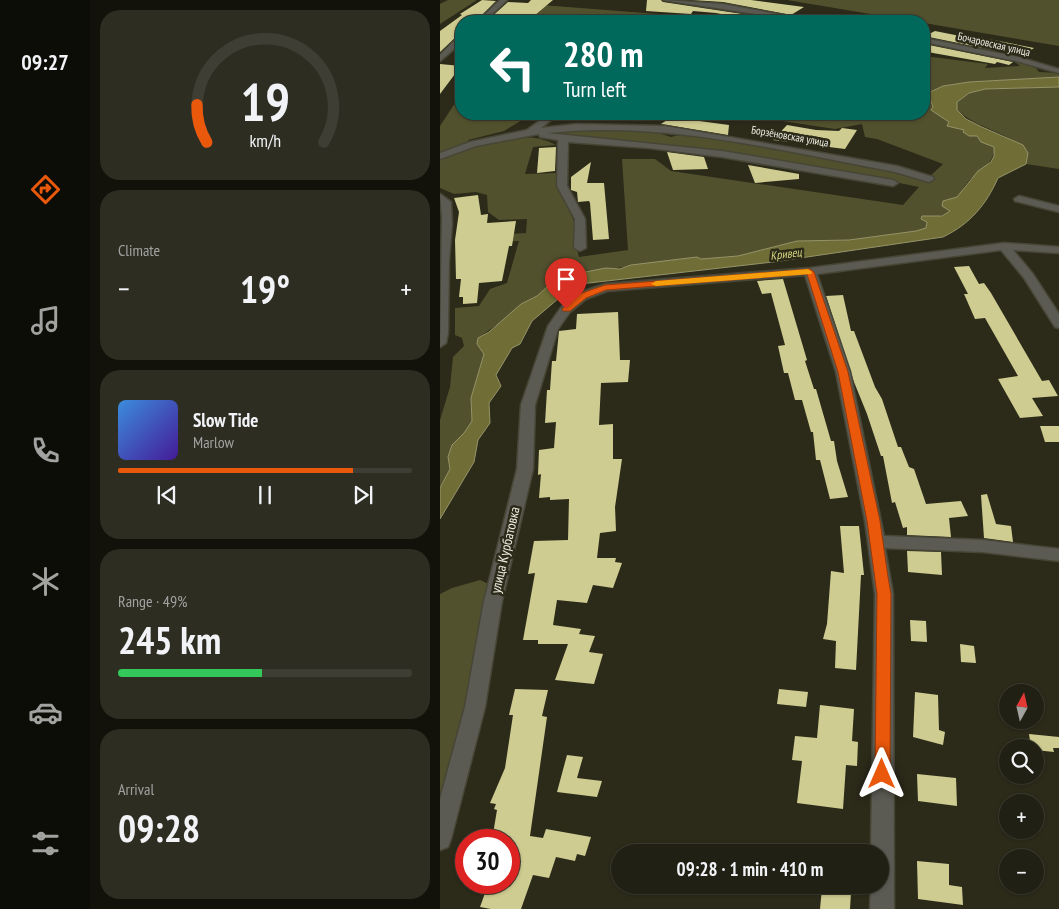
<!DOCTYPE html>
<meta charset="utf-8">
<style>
:root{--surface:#212014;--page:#2d2d22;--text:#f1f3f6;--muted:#a2a3a0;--line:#3e3e34;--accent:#ea580c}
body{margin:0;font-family:"PT Sans Narrow",sans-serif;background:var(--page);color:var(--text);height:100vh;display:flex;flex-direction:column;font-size:19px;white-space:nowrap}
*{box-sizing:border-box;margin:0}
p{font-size:16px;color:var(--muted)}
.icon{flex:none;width:28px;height:28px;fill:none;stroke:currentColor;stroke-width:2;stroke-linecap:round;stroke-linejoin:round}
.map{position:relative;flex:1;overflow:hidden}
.sheet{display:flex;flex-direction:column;gap:10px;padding:10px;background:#12120b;width:350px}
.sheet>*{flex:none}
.hud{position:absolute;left:15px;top:15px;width:475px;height:105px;border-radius:20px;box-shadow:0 1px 4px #0004,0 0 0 1px var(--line);background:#00695c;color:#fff;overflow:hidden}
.needle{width:32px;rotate:8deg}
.fabs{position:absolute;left:559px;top:684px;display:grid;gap:10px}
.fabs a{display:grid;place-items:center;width:45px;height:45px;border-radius:50%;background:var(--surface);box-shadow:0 1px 4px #0004,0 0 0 1px var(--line);font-size:25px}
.speed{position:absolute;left:15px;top:829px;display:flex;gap:10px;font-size:25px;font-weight:700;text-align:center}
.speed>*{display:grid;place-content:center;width:65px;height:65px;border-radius:50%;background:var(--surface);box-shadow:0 1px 4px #0004,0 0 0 1px var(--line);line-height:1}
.speed .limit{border:8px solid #d22;background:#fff;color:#111}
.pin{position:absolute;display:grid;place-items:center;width:42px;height:42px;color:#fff;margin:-51px -21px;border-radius:50% 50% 50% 0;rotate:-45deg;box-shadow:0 0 5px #0007}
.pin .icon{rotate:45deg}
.me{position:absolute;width:55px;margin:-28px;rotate:0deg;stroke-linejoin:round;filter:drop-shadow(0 0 4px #0008)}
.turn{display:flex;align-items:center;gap:18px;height:105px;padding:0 25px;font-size:22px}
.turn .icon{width:65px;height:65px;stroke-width:2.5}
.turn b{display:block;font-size:35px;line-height:42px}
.big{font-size:38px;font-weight:700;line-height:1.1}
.sheet .tile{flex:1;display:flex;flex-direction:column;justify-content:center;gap:8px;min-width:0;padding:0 18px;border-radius:20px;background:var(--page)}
.sheet .dial{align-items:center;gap:0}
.dial svg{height:130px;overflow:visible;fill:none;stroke:var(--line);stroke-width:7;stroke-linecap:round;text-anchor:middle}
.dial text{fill:var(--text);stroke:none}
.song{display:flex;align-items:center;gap:15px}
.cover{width:60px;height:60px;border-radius:8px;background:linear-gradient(135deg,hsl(210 70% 55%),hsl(260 70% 35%))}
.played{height:5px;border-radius:2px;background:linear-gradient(90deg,var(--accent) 80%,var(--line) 80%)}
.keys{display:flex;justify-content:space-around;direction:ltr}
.heat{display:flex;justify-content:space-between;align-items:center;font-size:28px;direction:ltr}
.charge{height:8px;border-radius:4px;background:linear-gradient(90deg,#34c759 49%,var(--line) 0)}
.trip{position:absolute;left:171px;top:844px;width:278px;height:50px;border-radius:25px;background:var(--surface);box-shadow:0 1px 4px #0004,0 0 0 1px var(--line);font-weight:700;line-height:50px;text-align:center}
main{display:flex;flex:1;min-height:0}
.menu{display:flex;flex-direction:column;width:90px;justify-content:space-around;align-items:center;background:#0d0d08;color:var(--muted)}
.menu .icon{width:35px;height:35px}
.menu .active{color:var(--accent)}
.menu b{font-size:22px;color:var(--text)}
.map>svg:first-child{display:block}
.green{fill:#52512e}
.water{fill:#706e36;stroke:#959469}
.building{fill:#cecc91}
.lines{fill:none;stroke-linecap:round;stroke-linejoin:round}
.minor-casing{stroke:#474636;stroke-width:3}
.minor{fill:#5b5b53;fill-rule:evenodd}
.route{fill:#ea580c;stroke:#983908}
.slow{fill:#f59e0b}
.labels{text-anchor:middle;stroke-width:5;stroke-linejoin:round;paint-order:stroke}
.far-street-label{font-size:11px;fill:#ebebe0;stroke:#2c2b1a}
.far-water-label{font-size:12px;font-style:italic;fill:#d5d37e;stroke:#2c2b1a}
.street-label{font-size:14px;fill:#ebebe0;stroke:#2c2b1a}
</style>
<main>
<nav class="menu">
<b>09:27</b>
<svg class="icon active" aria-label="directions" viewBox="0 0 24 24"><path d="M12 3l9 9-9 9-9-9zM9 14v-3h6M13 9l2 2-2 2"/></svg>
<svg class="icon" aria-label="music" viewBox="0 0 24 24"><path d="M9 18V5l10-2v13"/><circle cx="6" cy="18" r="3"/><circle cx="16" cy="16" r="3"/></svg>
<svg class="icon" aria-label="phone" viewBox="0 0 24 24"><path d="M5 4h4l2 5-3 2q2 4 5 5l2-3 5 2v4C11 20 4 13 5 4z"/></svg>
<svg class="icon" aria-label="climate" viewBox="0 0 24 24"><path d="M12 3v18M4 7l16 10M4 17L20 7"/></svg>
<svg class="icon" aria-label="car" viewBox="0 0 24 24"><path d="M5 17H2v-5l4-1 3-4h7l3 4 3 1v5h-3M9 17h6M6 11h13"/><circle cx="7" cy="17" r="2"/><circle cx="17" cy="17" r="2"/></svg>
<svg class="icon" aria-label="filters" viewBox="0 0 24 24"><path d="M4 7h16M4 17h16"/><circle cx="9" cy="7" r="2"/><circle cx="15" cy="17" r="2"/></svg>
</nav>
<section class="sheet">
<div class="tile dial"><svg viewBox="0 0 100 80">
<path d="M14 69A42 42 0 1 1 86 69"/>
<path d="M14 69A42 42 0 0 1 8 46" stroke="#ea580c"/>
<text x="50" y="56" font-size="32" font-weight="700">19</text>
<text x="50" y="72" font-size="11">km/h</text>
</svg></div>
<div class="tile"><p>Climate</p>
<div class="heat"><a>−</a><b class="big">19°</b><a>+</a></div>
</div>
<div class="tile">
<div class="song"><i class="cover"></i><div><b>Slow Tide</b><p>Marlow</p></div></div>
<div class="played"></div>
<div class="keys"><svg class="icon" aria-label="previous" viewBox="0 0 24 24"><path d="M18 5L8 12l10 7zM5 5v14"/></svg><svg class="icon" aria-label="pause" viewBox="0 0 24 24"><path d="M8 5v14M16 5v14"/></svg><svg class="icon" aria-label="next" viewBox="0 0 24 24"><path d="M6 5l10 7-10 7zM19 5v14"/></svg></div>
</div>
<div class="tile"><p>Range · 49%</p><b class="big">245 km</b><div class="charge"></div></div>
<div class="tile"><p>Arrival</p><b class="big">09:28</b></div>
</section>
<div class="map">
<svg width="619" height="909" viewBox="0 0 619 909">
<rect width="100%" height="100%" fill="#2c2b1a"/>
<path class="green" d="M8 0H37L0 24V4Z
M347 0H619V46L484 23V21H472Z
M89 4 256 17 282 21H92L95 18 81 16Z
M484 56 548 64 545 68 580 66 575 62 565 60 569 58 596 68 599 72 619 73V77L529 82 503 86 489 92C489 106 498 115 509 122L508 125 525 131 523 132 529 136H537L541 142 554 147C554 166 539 169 527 183 520 191 516 206 508 212 502 217 496 216 489 217L487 228 476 231 409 240 357 241 298 256 261 259 257 257C212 262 167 272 121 272L116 279 97 296 81 304 65 319 38 338 37 344 44 354 31 398 32 421 24 433 12 445 8 457 10 469 0 488V420L10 387 13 357 24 346 22 338 15 335V308L39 306 50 289 67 283 79 241 48 242 46 236 86 233 87 219 59 220 48 212 47 195 36 192 14 194 0 188V158C32 146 84 126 116 145L93 147 85 174 117 173V186L135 223V241L139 257 188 250 182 159H215L231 171 463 205 479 187C362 162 244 146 125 137L122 133 130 129 212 131 231 137 243 134C322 146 408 154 485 181L503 164 437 139 425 137 422 124 395 129 295 114H484Z
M619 87V169L586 164 588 153C575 134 537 129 517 110V102L529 93 545 89Z
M21 94V114H92L64 131 28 140 29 142 0 152V126Z
M40 580 53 586 0 817V594L12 588Z"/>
<path class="water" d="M619 77V87L545 89 529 93 517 102V110L526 119 542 127 583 145 588 153 586 164 558 178C546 205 530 224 503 237L333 262 140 284 125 293 92 321 80 344 72 348 56 375 61 386 49 403 50 423 38 440 34 462 0 519V488L10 469 8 457 12 445 24 433 32 421 31 398 44 354 37 344 38 338 49 332 81 304 97 296 116 279V274L121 272H145L166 268 180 269 191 265 257 257 261 259 298 256 357 241 409 240 476 231 486 228 487 222 481 219 482 216H502L510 211 502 206 503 201 517 197 538 171 551 162 554 156V147L541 142 537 136H529L523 132 524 130 507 126 509 122 491 110 493 107 488 93 503 86 529 82Z"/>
<path class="building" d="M42 0 56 1 37 20 21 19V35L17 36 0 52V31L22 15 20 14Z
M91 0H113L88 21 48 20 68 2 88 3Z
M207 0H221L223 2 342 20 317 21 276 13 253 11 251 14 206 11Z
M251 0H311L364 7 351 15 283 2Z
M484 31 491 33 495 31 530 38 533 36 594 48 582 56 484 36Z
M484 44 573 62 569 65 557 62 555 64 493 53 484 51Z
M0 64 21 66 0 94Z
M236 114 263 117 259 121 289 125 288 135 221 124Z
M347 125 376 130 399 131 402 128 417 130 405 149 333 140Z
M116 147 115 171 97 173 99 148Z
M227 152 264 157 268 169 233 170Z
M151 162 147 183H164L169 239 153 240 150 203 149 201 138 202 137 192 131 190V177Z
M308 165 359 174V179L315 183Z
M38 195 41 215 48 214 47 223 76 221 72 246H69L62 281 39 283 37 303 23 304V297H19L21 279H16L15 240 19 212 14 198Z
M529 266 539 284 544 283 551 293 602 381 609 380 618 396 592 398 603 416 580 418 558 379 578 376 545 318 535 319 524 294H528L514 267Z
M343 279 367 360 365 361 374 389H376L391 441H394L397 461 408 497 390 499 380 460H376L373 432H371L362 400H355L348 373H344L338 346 345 345 331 293 322 294 317 281Z
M403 295 411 331H414L435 387 442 399 458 447H461L469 467 474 469 486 504 521 501 528 516 509 518 511 537 467 535V527L463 528 455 502 452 503 443 456H441L427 414 414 382 386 296Z
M178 312 180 360H190L188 382 161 383 159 425 173 424V459H182L175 507 176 531 160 533 157 558H176L175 562 182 563 173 588 153 585 147 603 117 600 113 625 141 629 139 634 155 636 149 652 163 654 154 684 115 680 128 644H98V640H83L95 573 88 574 94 541 128 540 129 499 110 500V497L99 498 101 474 98 475 99 450 114 448 116 422 105 423 107 390H110L112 361H116L119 331 136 329 137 314Z
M600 426H619V442H605Z
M547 494 556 524 571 526 573 542 544 538 541 495Z
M400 526H419L424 575H421L416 670 395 668 396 641 383 639 387 624 391 571 404 573Z
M467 551 501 552 502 575 468 572Z
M470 620 486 621 487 642 471 641Z
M520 644 534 646 536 663 521 662Z
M75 689 108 690 102 716 107 717 90 836 103 838 106 829 151 837 145 856 137 854 135 861 116 857 109 878 93 875 81 909H51L40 907 49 882H69V840H52L57 810 54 809 56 804 50 803 65 768 73 715H69Z
M339 689 368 692 366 707 337 704Z
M475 692 498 695 499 730 505 732 503 745 473 737Z
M380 705 414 709 412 741 418 742 417 766 406 765 403 809 357 803 362 761 352 760 355 736 377 738Z
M589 734 619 737V748H613L614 752 595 750V748H591Z
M127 755 143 757 137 778 162 781 157 797 117 792Z
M477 774 516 778 517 806 478 801Z
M477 861 509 864V885L522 887 523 905 478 899Z
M382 888 411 892 410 909H380Z"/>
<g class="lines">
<g class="minor-casing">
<path id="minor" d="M60 0H67L45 21H38Z
M223 0 283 4 376 21H361Z
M18 37H21V43L0 61V55Z
M484 38 578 57 619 69V73L576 61 484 42Z
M109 114H118L101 128 137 124 225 126 457 166 493 177 494 179 489 182 455 172C341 151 224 120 107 133L282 151 453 180 458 183 453 186 282 157 209 148 128 142 127 186 145 219 146 248 140 251 134 248 135 219 117 186 118 140 100 137 99 134 36 146 0 159V153L30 142 87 130Z
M0 194 11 202 12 224 9 260 8 333 6 343 0 347 2 217Z
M579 196 619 206V212L575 201 574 199Z
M564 243 619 247V253L573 250 593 274 619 314V328L615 327 584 278 561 250 377 274 410 372 444 536 543 540 619 549V561L543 552 445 548 453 594 454 909H430L431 885H440V852H431L435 594 425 521 396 372 365 275 167 291 146 299 130 312 118 329 95 405 93 469 62 601 45 707 11 839 8 847 0 850V799L25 707 44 601 77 469 81 405 108 326 122 306 138 293 165 284 370 268Z"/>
</g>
<use href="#minor" class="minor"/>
</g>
<path class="route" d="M370 269 374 272 408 372 440 521 448 577 451 594 450 774 448 779 442 781 437 779 435 774 437 594 427 521 398 372 367 274 166 290 146 298 130 311H123L122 309 139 294 165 285Z"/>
<path class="slow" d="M368 269 372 272 371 274 216 286 211 284 216 281Z"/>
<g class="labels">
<g class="far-street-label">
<text transform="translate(554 44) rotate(13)" y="4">Бочаровская улица</text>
<text transform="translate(350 136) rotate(10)" y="4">Борзёновская улица</text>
</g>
<g class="far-water-label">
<text transform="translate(346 254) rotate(-7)" y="4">Кривец</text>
</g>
<g class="street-label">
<text transform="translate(65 550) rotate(-77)" y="5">улица Курбатовка</text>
</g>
</g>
</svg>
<div class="fabs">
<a><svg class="needle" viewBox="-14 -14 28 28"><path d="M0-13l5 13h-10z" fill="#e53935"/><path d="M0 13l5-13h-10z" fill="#a2a3a0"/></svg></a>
<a><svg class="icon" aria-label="search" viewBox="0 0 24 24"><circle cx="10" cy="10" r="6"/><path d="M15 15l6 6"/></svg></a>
<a>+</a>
<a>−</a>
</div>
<div class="speed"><div class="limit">30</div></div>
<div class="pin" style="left:126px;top:309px;background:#d93025"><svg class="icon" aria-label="arrive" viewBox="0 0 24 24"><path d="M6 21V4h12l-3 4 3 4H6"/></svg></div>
<svg class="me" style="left:442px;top:774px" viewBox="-20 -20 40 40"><path d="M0-17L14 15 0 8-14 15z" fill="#ea580c" stroke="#fff" stroke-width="4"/></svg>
<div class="trip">09:28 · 1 min · 410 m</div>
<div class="hud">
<div class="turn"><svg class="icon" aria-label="left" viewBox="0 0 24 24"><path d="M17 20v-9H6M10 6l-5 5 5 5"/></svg><div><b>280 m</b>Turn left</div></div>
</div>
</div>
</main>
